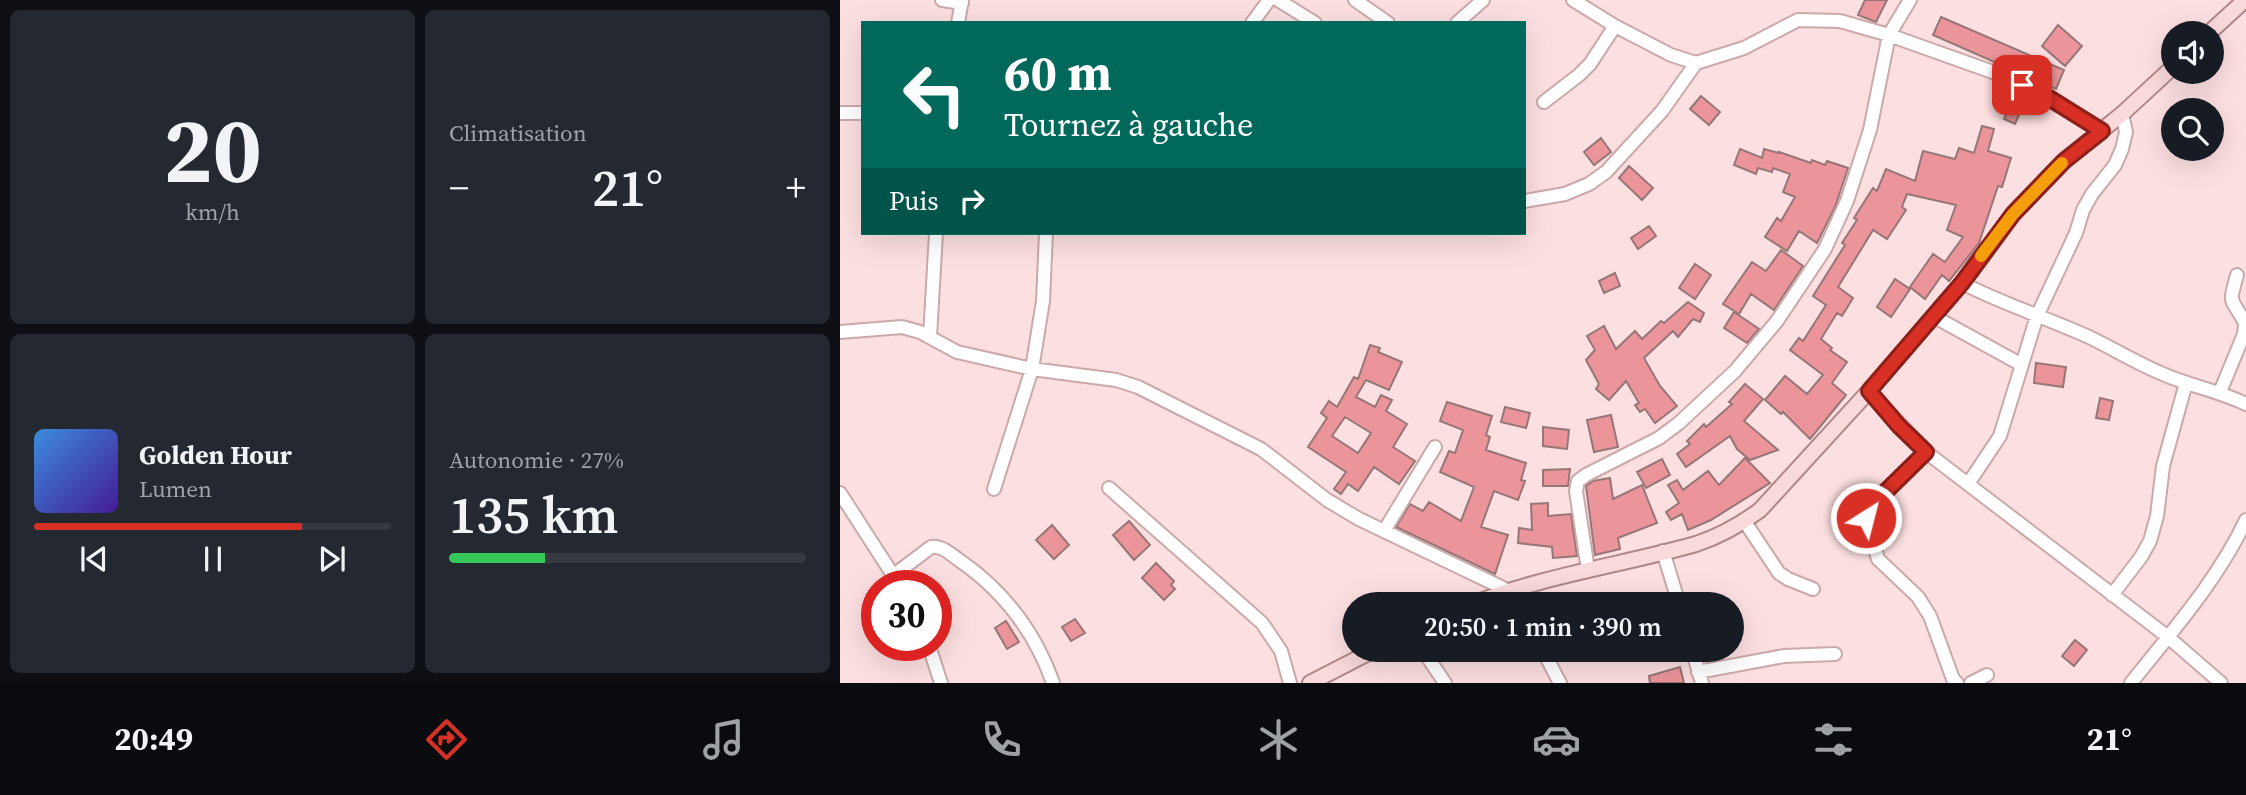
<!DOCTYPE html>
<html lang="fr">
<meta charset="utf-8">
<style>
:root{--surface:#171b24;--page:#242831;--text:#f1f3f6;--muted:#9ea1a6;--line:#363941;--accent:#d93025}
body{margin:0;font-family:"Source Serif 4",serif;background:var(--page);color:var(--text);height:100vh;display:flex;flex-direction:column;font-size:26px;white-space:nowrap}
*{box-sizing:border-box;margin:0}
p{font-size:23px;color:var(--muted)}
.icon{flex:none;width:38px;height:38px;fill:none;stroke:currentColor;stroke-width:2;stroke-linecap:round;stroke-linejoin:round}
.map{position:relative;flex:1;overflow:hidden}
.details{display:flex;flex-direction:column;gap:10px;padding:10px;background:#0d0f14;width:840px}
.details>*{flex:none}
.guide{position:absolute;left:21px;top:21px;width:665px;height:214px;border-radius:0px;box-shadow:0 7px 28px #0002;background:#00695c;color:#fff;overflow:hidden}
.tools{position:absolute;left:1321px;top:21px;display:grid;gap:14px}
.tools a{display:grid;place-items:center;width:63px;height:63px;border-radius:50%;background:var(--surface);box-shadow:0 7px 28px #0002;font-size:35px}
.speed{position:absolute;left:21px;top:570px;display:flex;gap:14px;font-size:35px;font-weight:700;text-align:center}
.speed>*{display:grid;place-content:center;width:91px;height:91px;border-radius:50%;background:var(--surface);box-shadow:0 7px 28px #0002;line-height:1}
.speed .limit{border:10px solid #d22;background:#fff;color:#111}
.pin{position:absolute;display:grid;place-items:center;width:60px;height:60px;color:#fff;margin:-30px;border-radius:14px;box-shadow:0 4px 10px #0006}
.me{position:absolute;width:77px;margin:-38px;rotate:36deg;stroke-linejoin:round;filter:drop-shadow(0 0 5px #0008)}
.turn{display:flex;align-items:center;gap:24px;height:147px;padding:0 28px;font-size:32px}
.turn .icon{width:91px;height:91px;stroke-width:2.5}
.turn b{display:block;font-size:49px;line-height:60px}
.then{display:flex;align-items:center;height:66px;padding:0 28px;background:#0003;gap:14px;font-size:26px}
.big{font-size:52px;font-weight:600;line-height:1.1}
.details .card{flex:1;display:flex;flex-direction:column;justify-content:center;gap:10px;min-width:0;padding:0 24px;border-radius:10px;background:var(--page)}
.details .dial{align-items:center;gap:0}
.dial b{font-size:91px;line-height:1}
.song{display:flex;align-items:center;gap:21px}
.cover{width:84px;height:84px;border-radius:10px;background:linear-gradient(135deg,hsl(210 70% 55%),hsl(260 70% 35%))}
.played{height:7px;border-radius:4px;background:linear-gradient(90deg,var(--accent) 75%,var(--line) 75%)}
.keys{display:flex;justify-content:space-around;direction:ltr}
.heat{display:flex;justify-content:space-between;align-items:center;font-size:38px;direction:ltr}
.charge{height:10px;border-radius:5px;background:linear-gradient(90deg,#34c759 27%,var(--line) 0)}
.details .tiles{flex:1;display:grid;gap:10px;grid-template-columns:repeat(2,1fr)}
.trip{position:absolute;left:502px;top:592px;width:402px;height:70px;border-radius:35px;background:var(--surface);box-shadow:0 7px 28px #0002;font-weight:600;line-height:70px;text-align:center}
.menu{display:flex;height:112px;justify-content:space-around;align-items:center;background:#090b0e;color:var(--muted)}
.menu .icon{width:49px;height:49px}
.menu .on{color:var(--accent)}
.menu b{font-size:32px;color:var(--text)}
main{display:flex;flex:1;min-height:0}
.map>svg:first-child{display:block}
.building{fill:#eb959a;stroke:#967677;stroke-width:2;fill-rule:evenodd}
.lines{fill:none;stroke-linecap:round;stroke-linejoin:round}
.minor-casing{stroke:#cba9aa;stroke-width:16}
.major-casing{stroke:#ae8788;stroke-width:18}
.minor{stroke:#fff;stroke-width:12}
.major{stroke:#f9d9da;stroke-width:14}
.route-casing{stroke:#8d1f18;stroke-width:18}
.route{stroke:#d93025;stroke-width:12}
.slow{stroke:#f59e0b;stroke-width:12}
</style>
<main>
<section class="details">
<div class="tiles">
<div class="card dial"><b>20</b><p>km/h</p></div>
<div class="card"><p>Climatisation</p>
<div class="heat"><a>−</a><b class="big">21°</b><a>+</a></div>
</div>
<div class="card">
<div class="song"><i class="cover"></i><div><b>Golden Hour</b><p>Lumen</p></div></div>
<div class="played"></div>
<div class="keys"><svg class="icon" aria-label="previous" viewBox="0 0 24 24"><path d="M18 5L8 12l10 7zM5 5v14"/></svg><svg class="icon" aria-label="pause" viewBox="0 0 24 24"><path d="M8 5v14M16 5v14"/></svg><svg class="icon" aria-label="next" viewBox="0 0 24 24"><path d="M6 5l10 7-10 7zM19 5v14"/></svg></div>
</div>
<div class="card"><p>Autonomie · 27%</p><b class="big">135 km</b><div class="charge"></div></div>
</div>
</section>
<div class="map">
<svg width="1406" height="683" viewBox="0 0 1406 683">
<rect width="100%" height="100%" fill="#fcdfe0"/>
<path class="building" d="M1025 0H1047L1036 22 1018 15Z
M1101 17 1224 70 1216 89 1093 35Z
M1218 25 1242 46 1225 66 1202 46Z
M1165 90 1186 99 1175 124 1164 119 1170 106 1160 102Z
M861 96 880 112 869 125 850 109Z
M1142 126 1154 129 1148 151 1171 158 1162 187 1158 186 1139 243 1109 281 1102 275 1085 299 1070 287 1093 254 1105 262 1123 237 1107 230 1116 205 1067 194 1062 207 1066 210 1047 239 1033 230 998 287 1013 298 1002 316 997 313 981 339 992 348 990 350 1007 362 992 383 1006 395 970 439 943 412 941 414 925 400 945 376 967 394 983 375 950 350 959 338 963 341 986 305 973 296 1005 245 1002 243 1017 220 1014 218 1033 188 1037 191 1046 169 1075 181 1083 151 1115 159 1119 148 1134 153Z
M761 138 771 152 754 165 744 152Z
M900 149 922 158 924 149 939 153V152L971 163 972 160 985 165 987 161 1008 168 995 207 977 243 959 231 947 251 925 237 937 218 941 221 955 197 943 192 950 174 933 168 932 172 918 168 916 174 894 165Z
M789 166 813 188 802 200 779 178Z
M809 226 816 236 798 249 791 238Z
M941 250 963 266 934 310 911 294 899 314 883 304 912 262 926 271Z
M855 264 871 275 855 299 839 288Z
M775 273 780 286 764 293 759 281Z
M1055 279 1070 289 1051 317 1037 307Z
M848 302 864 313 860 322 853 319 838 337 833 331 804 358 820 386 837 406 815 423 805 409 800 412 795 405 799 403 786 381 769 400 756 389 759 384 746 360 755 350 747 336 764 326 776 349 795 331 802 339 821 321 824 323Z
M894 312 919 329 907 343 884 328Z
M530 345 540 348 538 352 562 362 549 390 526 380 516 397 535 407 541 395 552 400 546 411 567 424 553 447 575 461 559 484 534 467 518 491 508 484 501 494 494 489 506 472 468 447 487 418 481 413 489 401 497 407 514 377 518 379ZM505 417 531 433 518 453 492 436Z
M1196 363 1226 367 1223 387 1194 383Z
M905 384 923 399 904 421 938 450 910 460 897 449 890 436 846 467 837 454 850 444 847 441 864 424 866 427 892 404 889 402Z
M1260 398 1273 401 1269 420 1256 418Z
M607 402 652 416 646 435 650 437 646 450 686 463 681 480 685 481 678 500 654 491 641 527 668 535 655 574 556 527 570 504 583 511 589 502 621 521 634 487 600 472 609 451 615 453 623 430 600 421Z
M665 407 690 413 686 428 661 422Z
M771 415 778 447 754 452 747 420Z
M703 427 729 430 727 449 703 446Z
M905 458 930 483 871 520 848 530 842 514 831 520 826 512 839 503 828 485 837 480 843 490 868 471 879 485Z
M822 459 830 475 806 488 797 472Z
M730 469 728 486H703V470Z
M770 478 773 499 802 485 817 523 778 538 780 549 755 555 746 486 753 481Z
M708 503V516L731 514 737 556 713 558 712 547 678 543 679 528 692 530 691 504Z
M289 521 310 545 294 560 273 535Z
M212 525 229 545 214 559 196 540Z
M316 563 334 581 331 585 335 589 324 600 302 578Z
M235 619 245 633 231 641 222 627Z
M166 621 179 642 167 649 155 628Z
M1235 640 1247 650 1234 666 1222 656Z
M840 667 844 683H810L809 676Z"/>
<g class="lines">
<g class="minor-casing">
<path id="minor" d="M102 0 122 3
M438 0 475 23
M515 0 548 23
M733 0 775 26 831 55 856 63 904 48 958 20 1000 21 1049 35 1164 76 1201 93 1262 131
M118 23 122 0
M412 23 429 0
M617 23 643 0
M704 102 739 75 750 64 775 26
M0 113H23
M684 201 725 194 749 184 766 172 822 111 856 63
M1122 283C1163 304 1207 318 1249 337 1272 348 1293 361 1316 371 1345 385 1377 390 1406 404
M1093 316 1182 365
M0 332 62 327 80 332 117 352 192 369 276 380 298 387 421 449 487 500 519 519 667 590 675 604
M90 337 96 233
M1029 391 1086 452 1328 637 1381 683
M1380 392 1404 334 1405 323C1391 296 1388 307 1397 275
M1086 452 1034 503 1028 510 1026 518 1038 559 1078 597 1090 616 1113 679 1117 683
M1128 484 1160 436 1197 316 1236 233 1243 210 1252 194 1275 165 1282 149 1286 132 1282 114
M269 488 422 623 441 651 450 683
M154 489 192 369 203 301 206 233
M0 493 60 586
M905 522 939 573 948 579 973 589
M544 531 595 447
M823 551 839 604
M748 570 736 491 738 481 746 475 819 438 839 423 895 371 937 321 985 249 1007 201 1030 130 1049 35 1070 0
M54 575 91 547C102 545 110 554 119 560 164 591 195 632 213 683
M1272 595 1301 557 1310 541 1317 516 1323 466 1346 383
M89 646 101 683
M582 649 605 683
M702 649 720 683
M852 649 862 683
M858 672 944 656 995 654
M1131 683 1147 675
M1291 683C1333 630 1377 581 1406 520"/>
</g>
<g class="major-casing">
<path id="major" d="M1369 33 1405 0
M633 604C705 575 782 565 856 544 880 536 900 525 920 510L1029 391 1122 283 1173 214 1224 161 1282 114 1334 66
M470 683 536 649"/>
</g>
<use href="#minor" class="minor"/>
<use href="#major" class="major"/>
</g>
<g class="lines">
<g class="route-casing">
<path id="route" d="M1026 518 1028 510 1034 503 1086 452 1059 426 1029 391 1122 283 1173 214 1224 161 1262 131 1201 93 1182 85"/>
</g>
<use href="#route" class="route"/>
<path class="slow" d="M1141 256 1173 214 1222 163"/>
</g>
</svg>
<div class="tools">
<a><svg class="icon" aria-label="sound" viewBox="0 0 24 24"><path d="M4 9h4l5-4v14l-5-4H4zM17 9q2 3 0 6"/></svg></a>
<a><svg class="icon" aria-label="search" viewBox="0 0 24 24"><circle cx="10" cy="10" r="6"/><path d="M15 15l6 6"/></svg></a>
</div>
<div class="speed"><div class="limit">30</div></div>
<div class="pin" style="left:1182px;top:85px;background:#d93025"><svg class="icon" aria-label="arrive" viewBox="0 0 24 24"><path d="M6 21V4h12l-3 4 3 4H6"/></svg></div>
<svg class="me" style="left:1026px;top:518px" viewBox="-20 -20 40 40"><circle r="17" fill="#d93025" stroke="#fff" stroke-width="3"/><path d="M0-11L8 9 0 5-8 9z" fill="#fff"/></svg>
<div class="trip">20:50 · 1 min · 390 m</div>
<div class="guide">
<div class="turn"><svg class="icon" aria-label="left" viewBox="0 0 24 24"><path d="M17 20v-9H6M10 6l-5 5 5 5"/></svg><div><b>60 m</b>Tournez à gauche</div></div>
<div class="then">Puis<svg class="icon" aria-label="right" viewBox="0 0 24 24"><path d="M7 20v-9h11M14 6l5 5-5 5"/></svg></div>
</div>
</div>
</main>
<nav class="menu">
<b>20:49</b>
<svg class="icon on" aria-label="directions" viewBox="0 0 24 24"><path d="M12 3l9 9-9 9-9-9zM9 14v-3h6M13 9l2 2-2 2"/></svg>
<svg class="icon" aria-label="music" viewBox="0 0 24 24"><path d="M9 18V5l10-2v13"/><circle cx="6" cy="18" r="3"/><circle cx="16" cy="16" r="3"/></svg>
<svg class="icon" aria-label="phone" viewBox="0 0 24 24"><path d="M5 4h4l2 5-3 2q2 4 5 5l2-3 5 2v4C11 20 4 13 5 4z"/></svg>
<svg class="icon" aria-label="climate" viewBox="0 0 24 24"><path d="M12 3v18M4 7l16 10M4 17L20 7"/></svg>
<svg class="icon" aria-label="car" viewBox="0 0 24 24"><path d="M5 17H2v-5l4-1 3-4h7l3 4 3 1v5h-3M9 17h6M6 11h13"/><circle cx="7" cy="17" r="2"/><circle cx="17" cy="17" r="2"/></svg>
<svg class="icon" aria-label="filters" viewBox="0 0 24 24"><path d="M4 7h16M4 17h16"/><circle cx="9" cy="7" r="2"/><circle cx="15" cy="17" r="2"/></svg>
<b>21°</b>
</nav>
